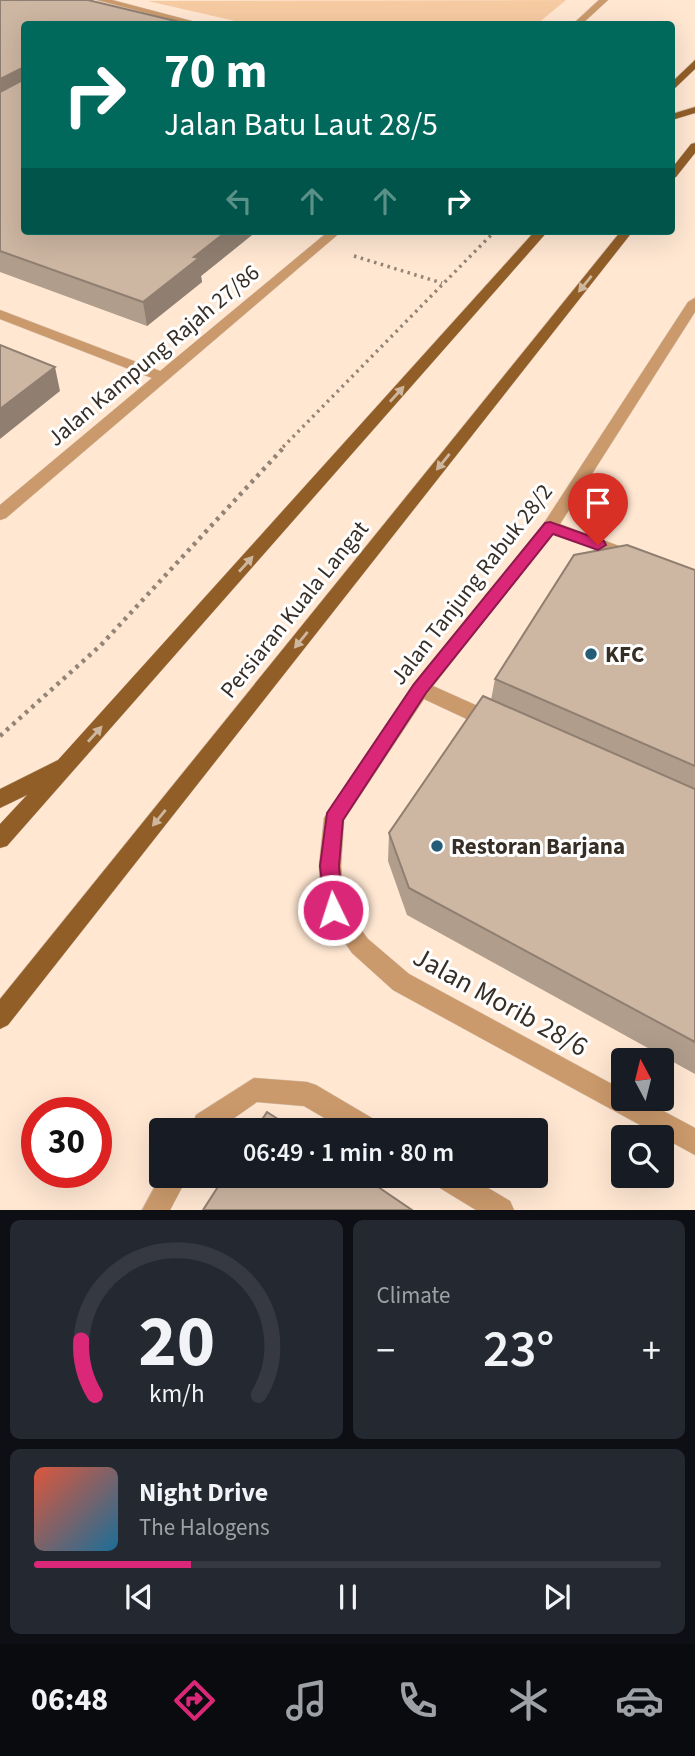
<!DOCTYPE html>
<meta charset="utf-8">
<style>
:root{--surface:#171b24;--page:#242831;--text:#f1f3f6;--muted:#9ea1a6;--line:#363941;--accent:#db2777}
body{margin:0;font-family:"Source Sans 3",sans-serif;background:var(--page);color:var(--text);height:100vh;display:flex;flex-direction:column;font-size:26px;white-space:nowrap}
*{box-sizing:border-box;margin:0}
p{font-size:23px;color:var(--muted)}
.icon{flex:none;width:38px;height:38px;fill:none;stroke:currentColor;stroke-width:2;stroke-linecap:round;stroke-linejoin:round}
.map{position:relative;height:1210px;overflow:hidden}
.drawer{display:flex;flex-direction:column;gap:10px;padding:10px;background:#0d0f14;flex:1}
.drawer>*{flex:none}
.banner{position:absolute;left:21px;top:21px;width:654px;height:214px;border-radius:7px;box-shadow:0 7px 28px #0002;background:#00695c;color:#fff;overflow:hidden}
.needle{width:46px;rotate:353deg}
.controls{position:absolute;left:611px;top:1048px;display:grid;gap:14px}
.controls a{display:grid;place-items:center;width:63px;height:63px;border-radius:7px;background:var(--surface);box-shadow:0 7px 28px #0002;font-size:35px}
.speed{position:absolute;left:21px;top:1097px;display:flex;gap:14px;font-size:35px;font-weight:700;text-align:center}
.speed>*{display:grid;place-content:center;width:91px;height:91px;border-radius:50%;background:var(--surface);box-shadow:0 7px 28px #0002;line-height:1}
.speed .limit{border:10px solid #d22;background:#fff;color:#111}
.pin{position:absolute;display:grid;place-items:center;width:60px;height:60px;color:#fff;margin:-72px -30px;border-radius:50% 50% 50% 0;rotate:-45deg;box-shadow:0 0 7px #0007}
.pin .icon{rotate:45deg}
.me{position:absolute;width:77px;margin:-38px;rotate:356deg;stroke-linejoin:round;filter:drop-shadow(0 0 5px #0008)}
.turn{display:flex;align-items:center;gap:24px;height:147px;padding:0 28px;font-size:32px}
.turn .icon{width:91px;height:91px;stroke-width:2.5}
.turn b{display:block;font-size:49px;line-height:60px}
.lanes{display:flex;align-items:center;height:66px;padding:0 28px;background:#0003;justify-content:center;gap:35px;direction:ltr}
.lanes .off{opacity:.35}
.big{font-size:52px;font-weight:600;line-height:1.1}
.drawer .card{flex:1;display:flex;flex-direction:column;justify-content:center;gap:10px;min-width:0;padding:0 24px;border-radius:10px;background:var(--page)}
.drawer .dial{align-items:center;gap:0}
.dial svg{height:182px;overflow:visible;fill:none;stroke:var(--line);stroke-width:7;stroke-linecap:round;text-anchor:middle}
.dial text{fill:var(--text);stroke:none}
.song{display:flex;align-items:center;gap:21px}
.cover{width:84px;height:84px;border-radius:10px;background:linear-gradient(135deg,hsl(10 70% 55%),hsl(200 70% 35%))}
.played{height:7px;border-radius:4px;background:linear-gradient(90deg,var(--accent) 25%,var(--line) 25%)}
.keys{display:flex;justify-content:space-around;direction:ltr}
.heat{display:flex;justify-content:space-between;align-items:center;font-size:38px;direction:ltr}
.drawer .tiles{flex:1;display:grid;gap:10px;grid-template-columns:1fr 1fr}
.card:last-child{grid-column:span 2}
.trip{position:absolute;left:149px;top:1118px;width:399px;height:70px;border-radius:7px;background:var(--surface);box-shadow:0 7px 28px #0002;font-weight:600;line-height:70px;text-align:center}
.tab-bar{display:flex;height:112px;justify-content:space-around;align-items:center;background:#090b0e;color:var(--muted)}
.tab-bar .icon{width:49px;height:49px}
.tab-bar .current{color:var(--accent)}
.tab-bar b{font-size:32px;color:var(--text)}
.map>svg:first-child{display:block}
.green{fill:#f7cba2}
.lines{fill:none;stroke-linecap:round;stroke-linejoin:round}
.minor-casing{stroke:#d7c2b0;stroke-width:1}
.major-casing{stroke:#d7c2b0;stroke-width:1}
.path-far1{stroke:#948476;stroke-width:3.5;stroke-dasharray:2.5 4.5;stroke-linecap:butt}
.path{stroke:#948476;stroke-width:4.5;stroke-dasharray:3.5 5;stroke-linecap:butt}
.minor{fill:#cb9a6c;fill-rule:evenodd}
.major{fill:#915e28;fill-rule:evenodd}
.wall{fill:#b09d8b}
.shaded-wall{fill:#907f71}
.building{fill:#cdb6a2;stroke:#907f71;stroke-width:2}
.oneway{fill:#ceb79e}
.route{fill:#db2777;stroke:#8e194d;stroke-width:2}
.poi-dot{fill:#255d77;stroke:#fff;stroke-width:2.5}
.labels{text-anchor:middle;stroke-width:6;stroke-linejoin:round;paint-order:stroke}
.street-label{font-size:23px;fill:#372e26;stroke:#fff}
.poi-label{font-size:23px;font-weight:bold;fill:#372e26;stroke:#fff;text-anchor:start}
.near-street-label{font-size:28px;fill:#372e26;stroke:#fff}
</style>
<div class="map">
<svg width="695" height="1210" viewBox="0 0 695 1210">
<rect width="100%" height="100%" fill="#ffe7d2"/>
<path class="green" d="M566 0 537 24H248L148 1Z"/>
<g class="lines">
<g class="minor-casing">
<path id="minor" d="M97 0H112L203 24H189Z
M599 0H608L582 24H573Z
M329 231H342L6 518 0 520V505L152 378 0 319V310L160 371Z
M695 298V312L560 524 635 552 637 556 635 560H623L553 534 433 686 500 716 503 722 500 728 493 730 486 728 424 699 344 820 341 866 344 907 368 939 409 974 623 1090V1099H641L695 1128V1155L393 990 352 953 322 910 319 866 324 818 413 684 544 523 688 302Z
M254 1078 307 1082 316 1085 377 1121 380 1130H345L304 1106 257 1102 217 1130H190L196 1115Z
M161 1175 188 1176 170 1210H142Z
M431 1176H468L510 1201 514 1210H476L435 1185Z"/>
</g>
<g class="major-casing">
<path id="major" d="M695 60V69L672 91V82Z
M695 107V113L672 120V114Z
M695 143V153L676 177 672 178V168L691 144Z
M535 231H548L7 846 0 848V824L27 795 0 808V789L58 760Z
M621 231H633L8 1025 0 1029V999Z"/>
</g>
<path class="path-far1" d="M354 256 442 283
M283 447 494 232"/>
<path class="path" d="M0 736 101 645 285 446"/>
<use href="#minor" class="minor"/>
<use href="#major" class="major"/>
</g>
<path class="wall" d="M0 0 24 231H257L201 276 202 282 147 326 0 272Z
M695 570V1074L407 915 388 861 389 833 491 700 495 679Z"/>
<path class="shaded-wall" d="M20 69 24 90 0 103V79Z
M227 231H257L201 276 202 282 147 326 143 302 194 257Z
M55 367 60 391 0 439V409Z"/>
<path class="building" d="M0 0H88L188 24H24V231H227L194 257 199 258 143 302 0 251V92L21 81 20 69 0 79Z
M0 345 55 367 0 409Z
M627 545 695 570V766L495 679 574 555Z
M483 696 695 789V1042L409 888 389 833Z
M267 1112 295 1130H255Z
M225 1176H362L412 1210H203Z"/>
<defs><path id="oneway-solid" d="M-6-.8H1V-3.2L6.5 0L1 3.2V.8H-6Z" transform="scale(1.75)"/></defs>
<g class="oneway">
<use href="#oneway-solid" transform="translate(585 284) rotate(129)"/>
<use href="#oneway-solid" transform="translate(397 394) rotate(-48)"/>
<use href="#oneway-solid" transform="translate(443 462) rotate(129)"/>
<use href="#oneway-solid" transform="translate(246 564) rotate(-48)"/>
<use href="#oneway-solid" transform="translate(301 640) rotate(129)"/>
<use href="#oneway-solid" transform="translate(95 734) rotate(-48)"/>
<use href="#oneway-solid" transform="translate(159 818) rotate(129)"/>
</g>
<path class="route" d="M550 522 604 541 606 545 598 550 553 534 426 693 343 820 339 866 343 910 340 917 333 919 326 917 320 866 327 813 414 684 545 523Z"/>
<g class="poi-dot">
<circle cx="591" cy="654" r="7"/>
<circle cx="437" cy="846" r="7"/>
</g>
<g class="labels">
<g class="street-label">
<text transform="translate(153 355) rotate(-40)" y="8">Jalan Kampung Rajah 27/86</text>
<text transform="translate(471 584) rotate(-52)" y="8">Jalan Tanjung Rabuk 28/2</text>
<text transform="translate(294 609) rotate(-51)" y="8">Persiaran Kuala Langat</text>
</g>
<g class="poi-label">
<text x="605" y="662">KFC</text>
<text x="451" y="854">Restoran Barjana</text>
</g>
<g class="near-street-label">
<text transform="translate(501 1001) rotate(29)" y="10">Jalan Morib 28/6</text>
</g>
</g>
</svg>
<div class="controls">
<a><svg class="needle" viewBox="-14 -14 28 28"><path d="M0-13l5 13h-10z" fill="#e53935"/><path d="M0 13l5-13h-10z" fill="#9ea1a6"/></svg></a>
<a><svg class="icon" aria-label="search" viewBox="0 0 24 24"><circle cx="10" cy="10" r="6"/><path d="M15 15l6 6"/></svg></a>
</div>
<div class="speed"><div class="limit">30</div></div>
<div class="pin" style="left:598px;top:545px;background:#d93025"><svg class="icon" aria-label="arrive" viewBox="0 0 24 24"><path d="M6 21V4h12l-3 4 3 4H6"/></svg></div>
<svg class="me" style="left:333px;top:910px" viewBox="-20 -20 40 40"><circle r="17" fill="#db2777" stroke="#fff" stroke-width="3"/><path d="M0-11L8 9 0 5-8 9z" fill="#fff"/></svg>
<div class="trip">06:49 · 1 min · 80 m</div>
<div class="banner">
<div class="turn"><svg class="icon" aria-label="right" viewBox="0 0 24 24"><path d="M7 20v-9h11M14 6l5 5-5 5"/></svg><div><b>70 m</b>Jalan Batu Laut 28/5</div></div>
<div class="lanes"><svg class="icon off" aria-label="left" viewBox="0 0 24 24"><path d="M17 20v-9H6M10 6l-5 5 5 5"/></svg><svg class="icon off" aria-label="ahead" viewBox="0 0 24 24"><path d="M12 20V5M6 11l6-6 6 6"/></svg><svg class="icon off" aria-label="ahead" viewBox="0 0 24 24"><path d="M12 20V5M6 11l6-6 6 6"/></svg><svg class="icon" aria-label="right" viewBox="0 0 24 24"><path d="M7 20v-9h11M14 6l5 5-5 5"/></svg></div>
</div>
</div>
<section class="drawer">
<div class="tiles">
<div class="card dial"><svg viewBox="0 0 100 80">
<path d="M14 69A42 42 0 1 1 86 69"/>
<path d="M14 69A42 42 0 0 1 8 45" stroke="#db2777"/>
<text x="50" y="56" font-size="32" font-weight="700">20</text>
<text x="50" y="72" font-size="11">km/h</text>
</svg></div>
<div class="card"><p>Climate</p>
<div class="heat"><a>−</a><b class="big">23°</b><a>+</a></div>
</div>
<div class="card">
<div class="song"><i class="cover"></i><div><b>Night Drive</b><p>The Halogens</p></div></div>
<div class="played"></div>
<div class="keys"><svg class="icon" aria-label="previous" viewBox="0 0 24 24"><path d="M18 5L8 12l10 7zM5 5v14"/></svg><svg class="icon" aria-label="pause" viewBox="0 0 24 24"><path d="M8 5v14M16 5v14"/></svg><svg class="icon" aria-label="next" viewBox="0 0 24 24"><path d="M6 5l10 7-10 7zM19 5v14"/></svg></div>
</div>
</div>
</section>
<nav class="tab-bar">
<b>06:48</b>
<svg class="icon current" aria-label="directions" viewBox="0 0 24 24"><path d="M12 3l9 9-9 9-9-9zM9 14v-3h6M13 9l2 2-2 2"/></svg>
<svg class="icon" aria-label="music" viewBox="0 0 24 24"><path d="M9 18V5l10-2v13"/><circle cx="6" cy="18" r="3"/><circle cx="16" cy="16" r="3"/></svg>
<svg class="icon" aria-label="phone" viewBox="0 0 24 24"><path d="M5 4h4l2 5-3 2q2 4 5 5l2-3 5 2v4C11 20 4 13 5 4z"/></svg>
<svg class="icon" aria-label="climate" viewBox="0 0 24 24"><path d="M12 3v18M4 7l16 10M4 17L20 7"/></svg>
<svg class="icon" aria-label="car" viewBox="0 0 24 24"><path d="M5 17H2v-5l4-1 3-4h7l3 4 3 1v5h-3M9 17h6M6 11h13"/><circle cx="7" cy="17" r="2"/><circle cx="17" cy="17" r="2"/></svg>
</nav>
